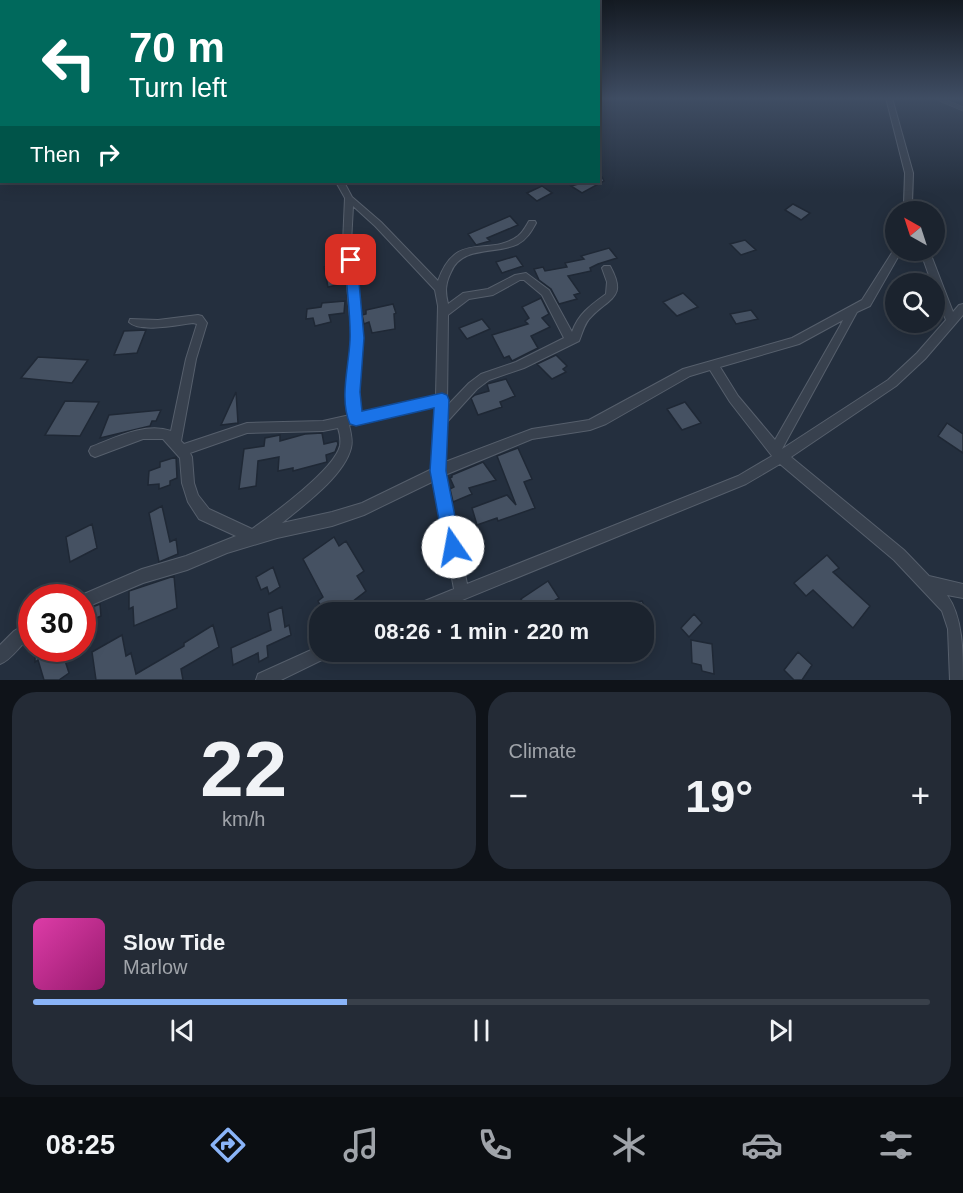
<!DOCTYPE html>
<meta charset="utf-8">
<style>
:root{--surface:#1b232e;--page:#242b36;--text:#f1f3f6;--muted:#a0a4aa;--line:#39404a;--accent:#8ab4f8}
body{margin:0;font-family:Arial,sans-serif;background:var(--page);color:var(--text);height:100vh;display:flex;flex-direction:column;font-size:22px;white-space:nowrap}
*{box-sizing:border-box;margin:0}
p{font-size:20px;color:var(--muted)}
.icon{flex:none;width:33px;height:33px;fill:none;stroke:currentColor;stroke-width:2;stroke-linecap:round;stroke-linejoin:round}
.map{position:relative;height:680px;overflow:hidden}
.sheet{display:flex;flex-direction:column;gap:12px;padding:12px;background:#0f1319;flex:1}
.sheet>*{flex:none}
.banner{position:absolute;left:0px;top:0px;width:600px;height:183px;box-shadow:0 3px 15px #0003,0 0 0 2px var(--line);background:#00695c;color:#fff;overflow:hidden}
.needle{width:39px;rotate:321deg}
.controls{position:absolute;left:885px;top:201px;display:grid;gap:12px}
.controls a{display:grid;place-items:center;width:60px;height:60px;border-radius:50%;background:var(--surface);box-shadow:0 3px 15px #0003,0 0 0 2px var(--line);font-size:30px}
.speed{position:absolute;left:18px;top:584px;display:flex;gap:12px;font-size:30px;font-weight:700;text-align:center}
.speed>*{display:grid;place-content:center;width:78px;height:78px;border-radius:50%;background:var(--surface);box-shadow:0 3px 15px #0003,0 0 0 2px var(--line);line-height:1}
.speed .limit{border:9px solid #d22;background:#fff;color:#111}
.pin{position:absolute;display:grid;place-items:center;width:51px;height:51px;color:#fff;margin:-26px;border-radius:12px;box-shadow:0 3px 9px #0006}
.me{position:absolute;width:66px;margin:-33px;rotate:348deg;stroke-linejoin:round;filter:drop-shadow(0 0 4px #0008)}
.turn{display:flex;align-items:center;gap:21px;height:126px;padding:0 30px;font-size:27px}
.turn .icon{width:78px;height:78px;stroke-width:2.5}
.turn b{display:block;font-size:42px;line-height:51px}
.then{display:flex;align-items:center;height:57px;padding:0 30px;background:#0003;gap:12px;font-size:22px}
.big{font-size:45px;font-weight:700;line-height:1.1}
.sheet .widget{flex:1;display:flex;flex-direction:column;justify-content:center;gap:9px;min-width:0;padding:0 21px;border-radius:24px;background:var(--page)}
.sheet .dial{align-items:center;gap:0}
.dial b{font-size:78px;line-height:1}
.song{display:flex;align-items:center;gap:18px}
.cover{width:72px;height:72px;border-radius:9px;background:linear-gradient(135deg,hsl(320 70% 55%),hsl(320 70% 35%))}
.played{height:6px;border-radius:3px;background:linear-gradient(90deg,var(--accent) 35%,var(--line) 35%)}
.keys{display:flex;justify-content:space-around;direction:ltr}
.heat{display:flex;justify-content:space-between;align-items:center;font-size:33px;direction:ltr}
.sheet .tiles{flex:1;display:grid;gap:12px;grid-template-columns:1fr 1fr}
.widget:last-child{grid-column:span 2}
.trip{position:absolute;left:309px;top:602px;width:345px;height:60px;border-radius:24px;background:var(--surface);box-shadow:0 3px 15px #0003,0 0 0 2px var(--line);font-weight:700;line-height:60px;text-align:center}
.tab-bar{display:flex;height:96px;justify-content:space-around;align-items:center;background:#0b0e12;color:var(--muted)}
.tab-bar .icon{width:42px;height:42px}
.tab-bar .active{color:var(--accent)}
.tab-bar b{font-size:27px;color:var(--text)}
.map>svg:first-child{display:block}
.building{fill:#455162;stroke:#1f2835;stroke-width:1.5}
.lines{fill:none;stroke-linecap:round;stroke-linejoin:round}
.lane-casing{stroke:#565f6c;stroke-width:4.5}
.street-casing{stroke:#565f6c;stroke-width:2}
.lane{stroke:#38414e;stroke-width:4}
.street{fill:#38414e;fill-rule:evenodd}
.route{fill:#1a73e8;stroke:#114b97;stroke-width:1.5}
</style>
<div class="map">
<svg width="963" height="680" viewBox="0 0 963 680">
<rect width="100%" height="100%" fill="#242f3e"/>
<path class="building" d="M602 177 604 181 582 193 571 186 586 182H598V178Z
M542 186 552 193 537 201 527 193Z
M793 204 810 213 801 220 785 210Z
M510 216 518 225 487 238 490 241 476 245 468 234Z
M745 240 756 250 741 255 730 244Z
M609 248 617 258 598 264 590 268 591 271 568 276 580 293 574 295 577 299 559 304 551 289 539 280 534 269 543 267 545 271 567 267 565 263 584 259 581 256Z
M516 256 523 266 502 273 496 262Z
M337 263 341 284 328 287 324 267Z
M683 293 698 307 677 316 663 302Z
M541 298 549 314 542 318 550 327 531 336 538 348 512 361 509 356 504 358 492 335 528 324 525 321 529 318 522 307Z
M345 301 344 313 329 315 331 322 315 326 313 318 306 319 307 309 321 307 322 303Z
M393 304 396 313 394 314 395 329 372 333 369 322 364 324 362 315 366 314V310Z
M751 310 758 319 736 324 730 314Z
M482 319 490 329 467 339 459 328Z
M146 330 137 353 114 355 124 331Z
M556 355 567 366 563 369 566 372 552 379 537 364Z
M38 357 88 360 72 383 21 378Z
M506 379 515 396 500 402 502 407 478 415 471 398 475 395 489 391 487 384Z
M236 392 238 423 221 425Z
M65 401 99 402 80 436 45 435Z
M685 402 701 423 682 430 667 409Z
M161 410 156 421H152L150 426 100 438 109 415Z
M947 423 963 434V453L938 436Z
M322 433 324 444 337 441 338 444 335 452 326 455 327 462 293 471V468L278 471 279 457 258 461 256 486 239 489 244 449 264 446 265 438 280 435V441L305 434Z
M518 448 532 479 524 482 535 508 498 521 497 518 477 525 472 508 507 495 516 505 497 456Z
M176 457 177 478 170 481V485L159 489V484L148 485 149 471 160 467V462Z
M483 462 496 480 469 488 472 494 453 502 450 489 454 487 450 478 452 477V475Z
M162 506 170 542 176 539 178 554 159 562 149 513Z
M92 524 97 548 70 562 66 537Z
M334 537 339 546 346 541 364 571 357 576 366 591 339 612H324L318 601 323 597 303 559Z
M827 555 839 568 833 572 870 606 853 628 813 590 806 596 794 583Z
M273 567 280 587 269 594 267 587 261 590 256 577Z
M174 576 177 608 134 626 133 607 129 609V591Z
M548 581 559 598 549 604 554 612H529L521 599Z
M642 601 647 612H614L613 610Z
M100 604 101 616 82 624V611Z
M282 607 285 627 289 625 291 635 267 646 268 657 259 662 258 653 233 665 231 648 271 630 268 613Z
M694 614 702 623 689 637 681 628Z
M213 625 219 647 181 669 183 680H96L92 652 122 635 126 656 131 653 136 674 184 646V643Z
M691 640 712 644 714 674 702 671 701 665 692 663Z
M35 648H61L69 673 59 680H44L38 660 35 662Z
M798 652 812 665 802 680H794L784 670Z"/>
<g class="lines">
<g class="lane-casing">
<path id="lane" d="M937 98 963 109"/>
</g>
<g class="street-casing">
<path id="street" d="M886 98H892L913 173 912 204 915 212H907L904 204 905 173Z
M336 182H344L352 197 381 222 438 281C456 229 489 258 518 236 523 232 526 226 529 221H535L536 223C531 232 527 239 518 244 496 255 462 245 451 272 445 284 445 292 448 304L463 293 488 289 515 275 526 273 549 290 572 332C578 314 591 305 606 294L607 282 602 268 604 266H610C627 297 611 297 592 316 584 323 583 332 579 341L524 368 489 380 477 389 447 422 445 462 532 429 589 420 683 369 792 338 862 300 895 248 896 250H902L870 306 857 312 782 449 888 380 917 353 946 320 934 290V284H932L920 250H929L953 312 959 305 963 304V315L925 359 896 386 791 457 904 550 929 576 963 584V598L947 595C963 617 963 652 963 680H950L948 629 942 611 894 560 780 464 746 484 433 612H408L410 607 454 589 434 481 364 515 332 526 277 538 227 553 187 570 143 583 82 609V597H77L142 569 186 556 236 536 199 519 188 502 182 483 180 458 163 439H143L95 457 91 455 89 451 91 447C115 438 145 422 171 431L186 359 197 324 193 323C177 325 140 333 129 322L130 319 158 320 198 315 202 316 207 323 196 359 181 441 184 444 247 423 323 421 350 415 347 392 352 338 343 243 345 198ZM353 206 375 226 435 290 438 306 436 396 361 413 359 392 362 338 351 243ZM520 280H524L542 295 564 338 516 362 481 374 469 383 447 406 448 315 469 299 493 295ZM843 320 840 326 775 440 738 396 720 367 799 344ZM710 370 730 402 772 456 738 476 467 584 445 475 532 439 590 430 606 424 690 376ZM435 406 432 469 362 503 332 512 282 523C304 505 344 476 351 448 353 441 351 433 349 425ZM338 428C340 434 341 440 340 446 334 470 272 515 252 529L209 509 198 495 194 483 192 457 190 453 247 433 323 431Z
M32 620V636C20 644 13 659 0 664V645L14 631Z
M320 646V651H333L330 656 281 680H256L258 674Z"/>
</g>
<use href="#lane" class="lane"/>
<use href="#street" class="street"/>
</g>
<linearGradient id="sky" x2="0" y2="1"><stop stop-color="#141a22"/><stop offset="0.51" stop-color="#3f4d63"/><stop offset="1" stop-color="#3f4d63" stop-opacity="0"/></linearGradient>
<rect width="963" height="193" fill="url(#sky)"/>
<path class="route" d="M351 256 357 260 364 338 360 392 362 411 442 393 447 395 449 400 446 471 461 547 459 553 453 556 446 553 444 547 430 471 434 408 356 426 350 424C339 399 349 366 350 340 351 314 346 286 345 260Z"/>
</svg>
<div class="controls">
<a><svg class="needle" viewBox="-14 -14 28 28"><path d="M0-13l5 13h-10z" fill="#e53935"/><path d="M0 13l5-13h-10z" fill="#a0a4aa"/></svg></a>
<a><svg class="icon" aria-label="search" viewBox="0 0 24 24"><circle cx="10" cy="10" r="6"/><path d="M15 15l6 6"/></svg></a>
</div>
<div class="speed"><div class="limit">30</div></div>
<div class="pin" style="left:351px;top:260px;background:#d93025"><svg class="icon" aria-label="arrive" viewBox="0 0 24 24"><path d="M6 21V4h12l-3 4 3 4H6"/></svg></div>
<svg class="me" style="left:453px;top:547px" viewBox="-20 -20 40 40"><circle r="19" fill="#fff"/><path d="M0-13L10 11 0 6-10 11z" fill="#1a73e8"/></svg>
<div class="trip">08:26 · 1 min · 220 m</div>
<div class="banner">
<div class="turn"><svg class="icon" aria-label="left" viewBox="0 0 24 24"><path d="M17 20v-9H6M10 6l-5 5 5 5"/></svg><div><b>70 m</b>Turn left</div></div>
<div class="then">Then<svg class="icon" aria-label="right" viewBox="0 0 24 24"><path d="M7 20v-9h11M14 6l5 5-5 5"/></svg></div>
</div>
</div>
<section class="sheet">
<div class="tiles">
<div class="widget dial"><b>22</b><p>km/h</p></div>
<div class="widget"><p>Climate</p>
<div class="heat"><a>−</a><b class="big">19°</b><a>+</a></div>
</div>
<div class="widget">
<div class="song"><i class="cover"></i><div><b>Slow Tide</b><p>Marlow</p></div></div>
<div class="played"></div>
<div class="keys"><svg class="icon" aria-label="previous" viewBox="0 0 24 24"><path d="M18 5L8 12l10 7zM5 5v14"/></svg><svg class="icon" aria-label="pause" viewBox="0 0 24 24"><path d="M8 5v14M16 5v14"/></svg><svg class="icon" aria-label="next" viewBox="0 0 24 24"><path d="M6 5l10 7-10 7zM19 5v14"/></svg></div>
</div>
</div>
</section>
<nav class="tab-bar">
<b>08:25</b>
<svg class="icon active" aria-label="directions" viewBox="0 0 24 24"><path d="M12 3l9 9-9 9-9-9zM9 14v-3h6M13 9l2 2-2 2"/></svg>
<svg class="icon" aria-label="music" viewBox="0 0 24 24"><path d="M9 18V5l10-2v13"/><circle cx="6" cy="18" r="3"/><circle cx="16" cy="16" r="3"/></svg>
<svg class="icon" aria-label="phone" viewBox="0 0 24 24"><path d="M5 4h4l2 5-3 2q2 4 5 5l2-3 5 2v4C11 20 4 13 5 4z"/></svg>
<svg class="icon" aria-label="climate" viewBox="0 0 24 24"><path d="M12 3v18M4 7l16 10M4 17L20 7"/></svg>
<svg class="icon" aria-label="car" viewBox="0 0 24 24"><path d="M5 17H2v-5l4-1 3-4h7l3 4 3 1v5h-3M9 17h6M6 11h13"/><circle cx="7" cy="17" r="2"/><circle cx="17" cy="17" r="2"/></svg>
<svg class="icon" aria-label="filters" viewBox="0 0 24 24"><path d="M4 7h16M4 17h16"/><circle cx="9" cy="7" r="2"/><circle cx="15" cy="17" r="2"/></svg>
</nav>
